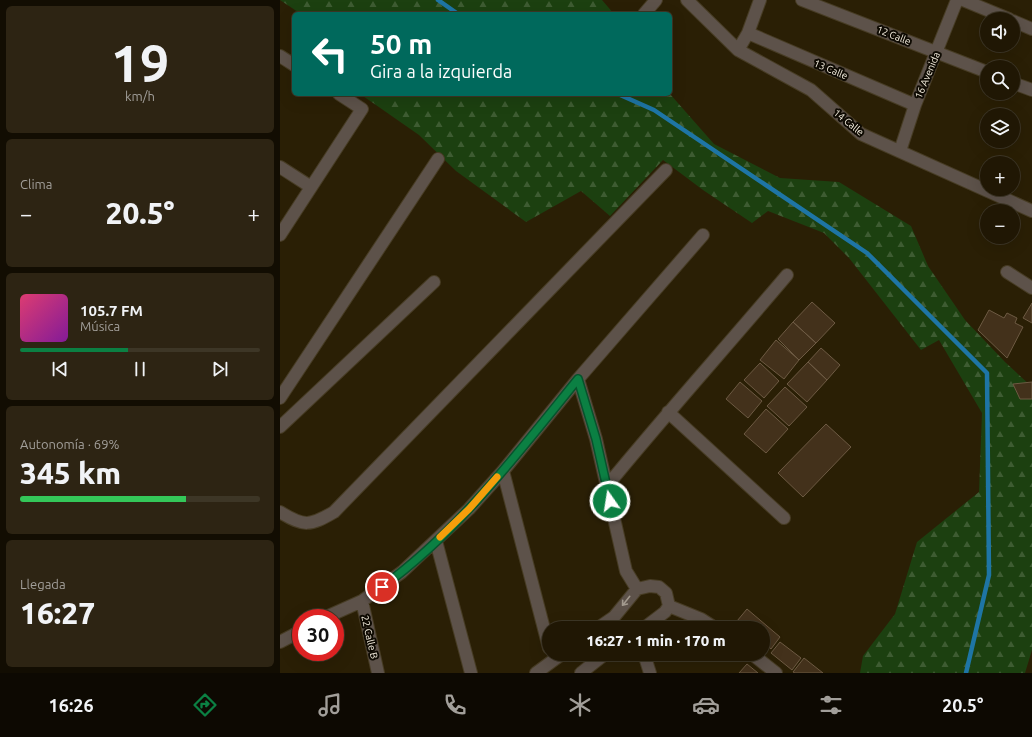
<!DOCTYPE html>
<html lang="es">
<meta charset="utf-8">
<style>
:root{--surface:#201704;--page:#2d2413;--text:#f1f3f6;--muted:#a29f9a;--line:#3d3626;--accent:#0b8043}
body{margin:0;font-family:Ubuntu,sans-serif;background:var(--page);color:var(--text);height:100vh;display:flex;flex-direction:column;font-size:15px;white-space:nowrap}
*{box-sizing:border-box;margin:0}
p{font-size:13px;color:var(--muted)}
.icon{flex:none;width:22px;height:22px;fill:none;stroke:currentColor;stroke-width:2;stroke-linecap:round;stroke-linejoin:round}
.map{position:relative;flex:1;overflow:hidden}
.drawer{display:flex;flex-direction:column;gap:6px;padding:6px;background:#120d02;width:280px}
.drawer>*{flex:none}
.top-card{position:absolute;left:12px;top:12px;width:380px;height:84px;border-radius:6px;box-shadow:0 4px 16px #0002,0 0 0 1px var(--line);background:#00695c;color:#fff;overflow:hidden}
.controls{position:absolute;left:700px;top:12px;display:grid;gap:8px}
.controls a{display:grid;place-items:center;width:40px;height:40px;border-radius:50%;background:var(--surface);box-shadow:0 4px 16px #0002,0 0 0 1px var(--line);font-size:20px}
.speed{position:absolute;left:12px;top:609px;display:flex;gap:8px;font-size:20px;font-weight:700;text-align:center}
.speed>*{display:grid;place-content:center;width:52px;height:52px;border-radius:50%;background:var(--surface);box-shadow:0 4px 16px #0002,0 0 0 1px var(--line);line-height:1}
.speed .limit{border:6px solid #d22;background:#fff;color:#111}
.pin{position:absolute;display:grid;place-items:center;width:34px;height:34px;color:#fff;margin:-17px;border:2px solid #fff;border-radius:50%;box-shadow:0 1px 4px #0007}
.me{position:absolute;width:44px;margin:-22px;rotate:347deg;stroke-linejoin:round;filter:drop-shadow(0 0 3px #0008)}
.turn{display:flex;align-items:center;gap:14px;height:84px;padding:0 12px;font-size:18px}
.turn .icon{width:52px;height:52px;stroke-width:2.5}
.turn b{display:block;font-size:28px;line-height:34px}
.big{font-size:30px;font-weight:800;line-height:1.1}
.drawer .widget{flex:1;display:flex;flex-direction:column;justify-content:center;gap:6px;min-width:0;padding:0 14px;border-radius:6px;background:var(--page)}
.drawer .dial{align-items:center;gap:0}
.dial b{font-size:52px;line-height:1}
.song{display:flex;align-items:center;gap:12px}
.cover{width:48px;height:48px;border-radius:6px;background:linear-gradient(135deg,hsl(340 70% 55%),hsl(290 70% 35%))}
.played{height:4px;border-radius:2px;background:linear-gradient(90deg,var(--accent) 45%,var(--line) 45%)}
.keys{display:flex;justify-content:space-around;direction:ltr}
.heat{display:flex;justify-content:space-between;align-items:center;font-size:22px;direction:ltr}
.charge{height:6px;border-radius:3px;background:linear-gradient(90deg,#34c759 69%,var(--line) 0)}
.trip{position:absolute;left:262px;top:621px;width:228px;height:40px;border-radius:20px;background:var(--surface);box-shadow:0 4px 16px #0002,0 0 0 1px var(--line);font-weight:800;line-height:40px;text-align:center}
.tab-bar{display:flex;height:64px;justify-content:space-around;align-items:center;background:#0d0902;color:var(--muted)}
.tab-bar .icon{width:28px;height:28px}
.tab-bar .active{color:var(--accent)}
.tab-bar b{font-size:18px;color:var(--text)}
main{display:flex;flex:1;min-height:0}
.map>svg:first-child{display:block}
.forest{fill:url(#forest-firs)}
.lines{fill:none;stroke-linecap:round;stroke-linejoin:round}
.stream{stroke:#1e75a5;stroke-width:4.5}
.building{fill:#43311b;stroke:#6d5a43}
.minor-casing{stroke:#473c24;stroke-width:14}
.minor{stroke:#5d524a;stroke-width:12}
.oneway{stroke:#a2998e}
.route-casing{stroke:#07532c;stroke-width:10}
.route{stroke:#0b8043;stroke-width:7}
.slow{stroke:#f59e0b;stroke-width:7}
.labels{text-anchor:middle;stroke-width:4;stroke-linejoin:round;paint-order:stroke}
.street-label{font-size:10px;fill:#f7f0e1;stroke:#0e0a02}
</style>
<main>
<section class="drawer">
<div class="widget dial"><b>19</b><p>km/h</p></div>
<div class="widget"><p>Clima</p>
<div class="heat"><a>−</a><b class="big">20.5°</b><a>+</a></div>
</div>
<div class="widget">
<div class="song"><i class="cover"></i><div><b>105.7 FM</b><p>Música</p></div></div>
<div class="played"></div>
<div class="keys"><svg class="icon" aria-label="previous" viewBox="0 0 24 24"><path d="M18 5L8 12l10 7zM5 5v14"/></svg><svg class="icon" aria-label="pause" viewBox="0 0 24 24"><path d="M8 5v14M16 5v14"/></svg><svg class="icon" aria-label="next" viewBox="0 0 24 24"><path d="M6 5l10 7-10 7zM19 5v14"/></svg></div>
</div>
<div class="widget"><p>Autonomía · 69%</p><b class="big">345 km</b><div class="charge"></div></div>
<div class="widget"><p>Llegada</p><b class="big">16:27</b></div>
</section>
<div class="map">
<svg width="752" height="673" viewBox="0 0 752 673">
<defs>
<pattern id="forest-firs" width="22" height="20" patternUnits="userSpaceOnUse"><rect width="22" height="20" fill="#1c4010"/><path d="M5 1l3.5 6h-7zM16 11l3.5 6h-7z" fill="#3e5c32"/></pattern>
</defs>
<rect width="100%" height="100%" fill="#2a1f05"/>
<path class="forest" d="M0 0H322L334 14H21Z
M84 94H390L434 144 500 178 559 182 631 226 648 266 685 320 725 362 752 387V650L745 673H580L583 656 615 614 637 542 699 492 702 413 659 340 641 350 569 258 544 233 488 211 472 223 423 190 383 160 330 216 301 191 246 222 176 171 139 135 83 96Z"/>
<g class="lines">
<path class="stream" d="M158 0 178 14
M338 94 374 110 587 253 707 373 709 575 686 673"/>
</g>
<path class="building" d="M532 302 555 323 536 343 513 322Z
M752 303V323L743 318Z
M709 310 724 318 727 313 737 318 735 323 743 327 727 358 698 330Z
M513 322 536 343 519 360 498 339Z
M496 340 519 360 504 379 480 360Z
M541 348 560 365 547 380 528 362Z
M528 362 547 380 527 402 507 384Z
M480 363 499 381 484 398 464 380Z
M460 382 482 401 468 418 446 399Z
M752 382V399H740L733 384Z
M505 387 527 407 509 426 487 406Z
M486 409 508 429 486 453 464 434Z
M546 424 571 447 523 497 498 473Z
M467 609 500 637 491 649 483 642V628H466L457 621Z
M500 642 521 658 512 670 491 653Z
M524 658 543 673H515L513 672Z
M467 664 478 673H459Z"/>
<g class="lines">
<g class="minor-casing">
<path id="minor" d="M407 0 458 50 531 90 581 134 752 211
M522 0 707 72
M683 0 729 19
M364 14 376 0
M733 21 752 29
M468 33 635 105
M458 50 468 33 480 0
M0 56 14 65
M733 83 752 90
M620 151 635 105 677 0
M0 167 31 187
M0 235 82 109 59 94
M727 272 752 288
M298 379 316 439 346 571 357 589
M0 398 158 159
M388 412 504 518
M0 427 154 282
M223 471 269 648
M326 487C385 415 447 346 507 275
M0 512C24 527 30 526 54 512L386 170
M156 541 191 673
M82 601 98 673
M389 606 421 619 435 628
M44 618 82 601 122 572 189 509 223 471 298 379 423 235
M318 628 334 617 357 589 370 586 379 587 386 593 389 606 385 612 364 628
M0 642 21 631
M364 654 370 673
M472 654 496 673
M256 673 282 654
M301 673 325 654"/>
</g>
<use href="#minor" class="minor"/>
</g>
<defs><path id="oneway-shaft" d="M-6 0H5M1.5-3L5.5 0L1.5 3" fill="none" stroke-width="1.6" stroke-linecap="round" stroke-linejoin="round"/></defs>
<use class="oneway" href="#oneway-shaft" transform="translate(346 601) rotate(129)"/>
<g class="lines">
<g class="route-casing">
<path id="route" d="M102 587C179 531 238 453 298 379L316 439 330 501"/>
</g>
<use href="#route" class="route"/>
<path class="slow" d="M160 537 189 509 217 477"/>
</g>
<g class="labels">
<g class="street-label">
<text transform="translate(614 35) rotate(21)" y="4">12 Calle</text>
<text transform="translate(551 69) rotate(23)" y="4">13 Calle</text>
<text transform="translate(647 75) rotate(-67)" y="4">16 Avenida</text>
<text transform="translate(569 122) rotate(39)" y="4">14 Calle</text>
<text transform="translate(90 637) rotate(77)" y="4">22 Calle B</text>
</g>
</g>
</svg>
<div class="controls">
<a><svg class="icon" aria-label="sound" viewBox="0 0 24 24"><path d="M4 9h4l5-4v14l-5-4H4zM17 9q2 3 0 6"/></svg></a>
<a><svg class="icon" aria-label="search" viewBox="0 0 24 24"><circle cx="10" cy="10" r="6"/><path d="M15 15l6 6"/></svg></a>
<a><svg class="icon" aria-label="layers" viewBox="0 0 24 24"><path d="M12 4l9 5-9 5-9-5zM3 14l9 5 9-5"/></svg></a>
<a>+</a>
<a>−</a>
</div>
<div class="speed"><div class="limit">30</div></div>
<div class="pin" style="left:102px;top:587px;background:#d93025"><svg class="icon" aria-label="arrive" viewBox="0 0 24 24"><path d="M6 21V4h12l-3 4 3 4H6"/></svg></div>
<svg class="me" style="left:330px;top:501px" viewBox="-20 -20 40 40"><circle r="17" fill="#0b8043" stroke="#fff" stroke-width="3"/><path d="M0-11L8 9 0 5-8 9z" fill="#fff"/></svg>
<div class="trip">16:27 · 1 min · 170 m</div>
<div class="top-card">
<div class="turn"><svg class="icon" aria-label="left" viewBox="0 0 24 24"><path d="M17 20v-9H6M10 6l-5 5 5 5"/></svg><div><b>50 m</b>Gira a la izquierda</div></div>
</div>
</div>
</main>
<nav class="tab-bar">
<b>16:26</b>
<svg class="icon active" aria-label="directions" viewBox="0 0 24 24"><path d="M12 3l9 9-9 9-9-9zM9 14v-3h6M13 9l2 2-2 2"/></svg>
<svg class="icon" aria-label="music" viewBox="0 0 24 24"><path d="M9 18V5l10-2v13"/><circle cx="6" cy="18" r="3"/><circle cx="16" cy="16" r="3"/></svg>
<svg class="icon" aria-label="phone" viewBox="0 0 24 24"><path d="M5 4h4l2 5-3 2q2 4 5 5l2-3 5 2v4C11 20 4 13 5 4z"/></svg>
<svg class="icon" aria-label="climate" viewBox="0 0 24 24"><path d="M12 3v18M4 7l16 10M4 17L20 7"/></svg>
<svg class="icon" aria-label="car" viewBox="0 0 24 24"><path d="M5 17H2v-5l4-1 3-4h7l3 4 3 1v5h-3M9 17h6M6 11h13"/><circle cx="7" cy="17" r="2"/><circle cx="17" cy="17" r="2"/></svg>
<svg class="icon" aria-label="filters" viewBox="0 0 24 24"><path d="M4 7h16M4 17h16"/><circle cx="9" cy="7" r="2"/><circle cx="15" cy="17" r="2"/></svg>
<b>20.5°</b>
</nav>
